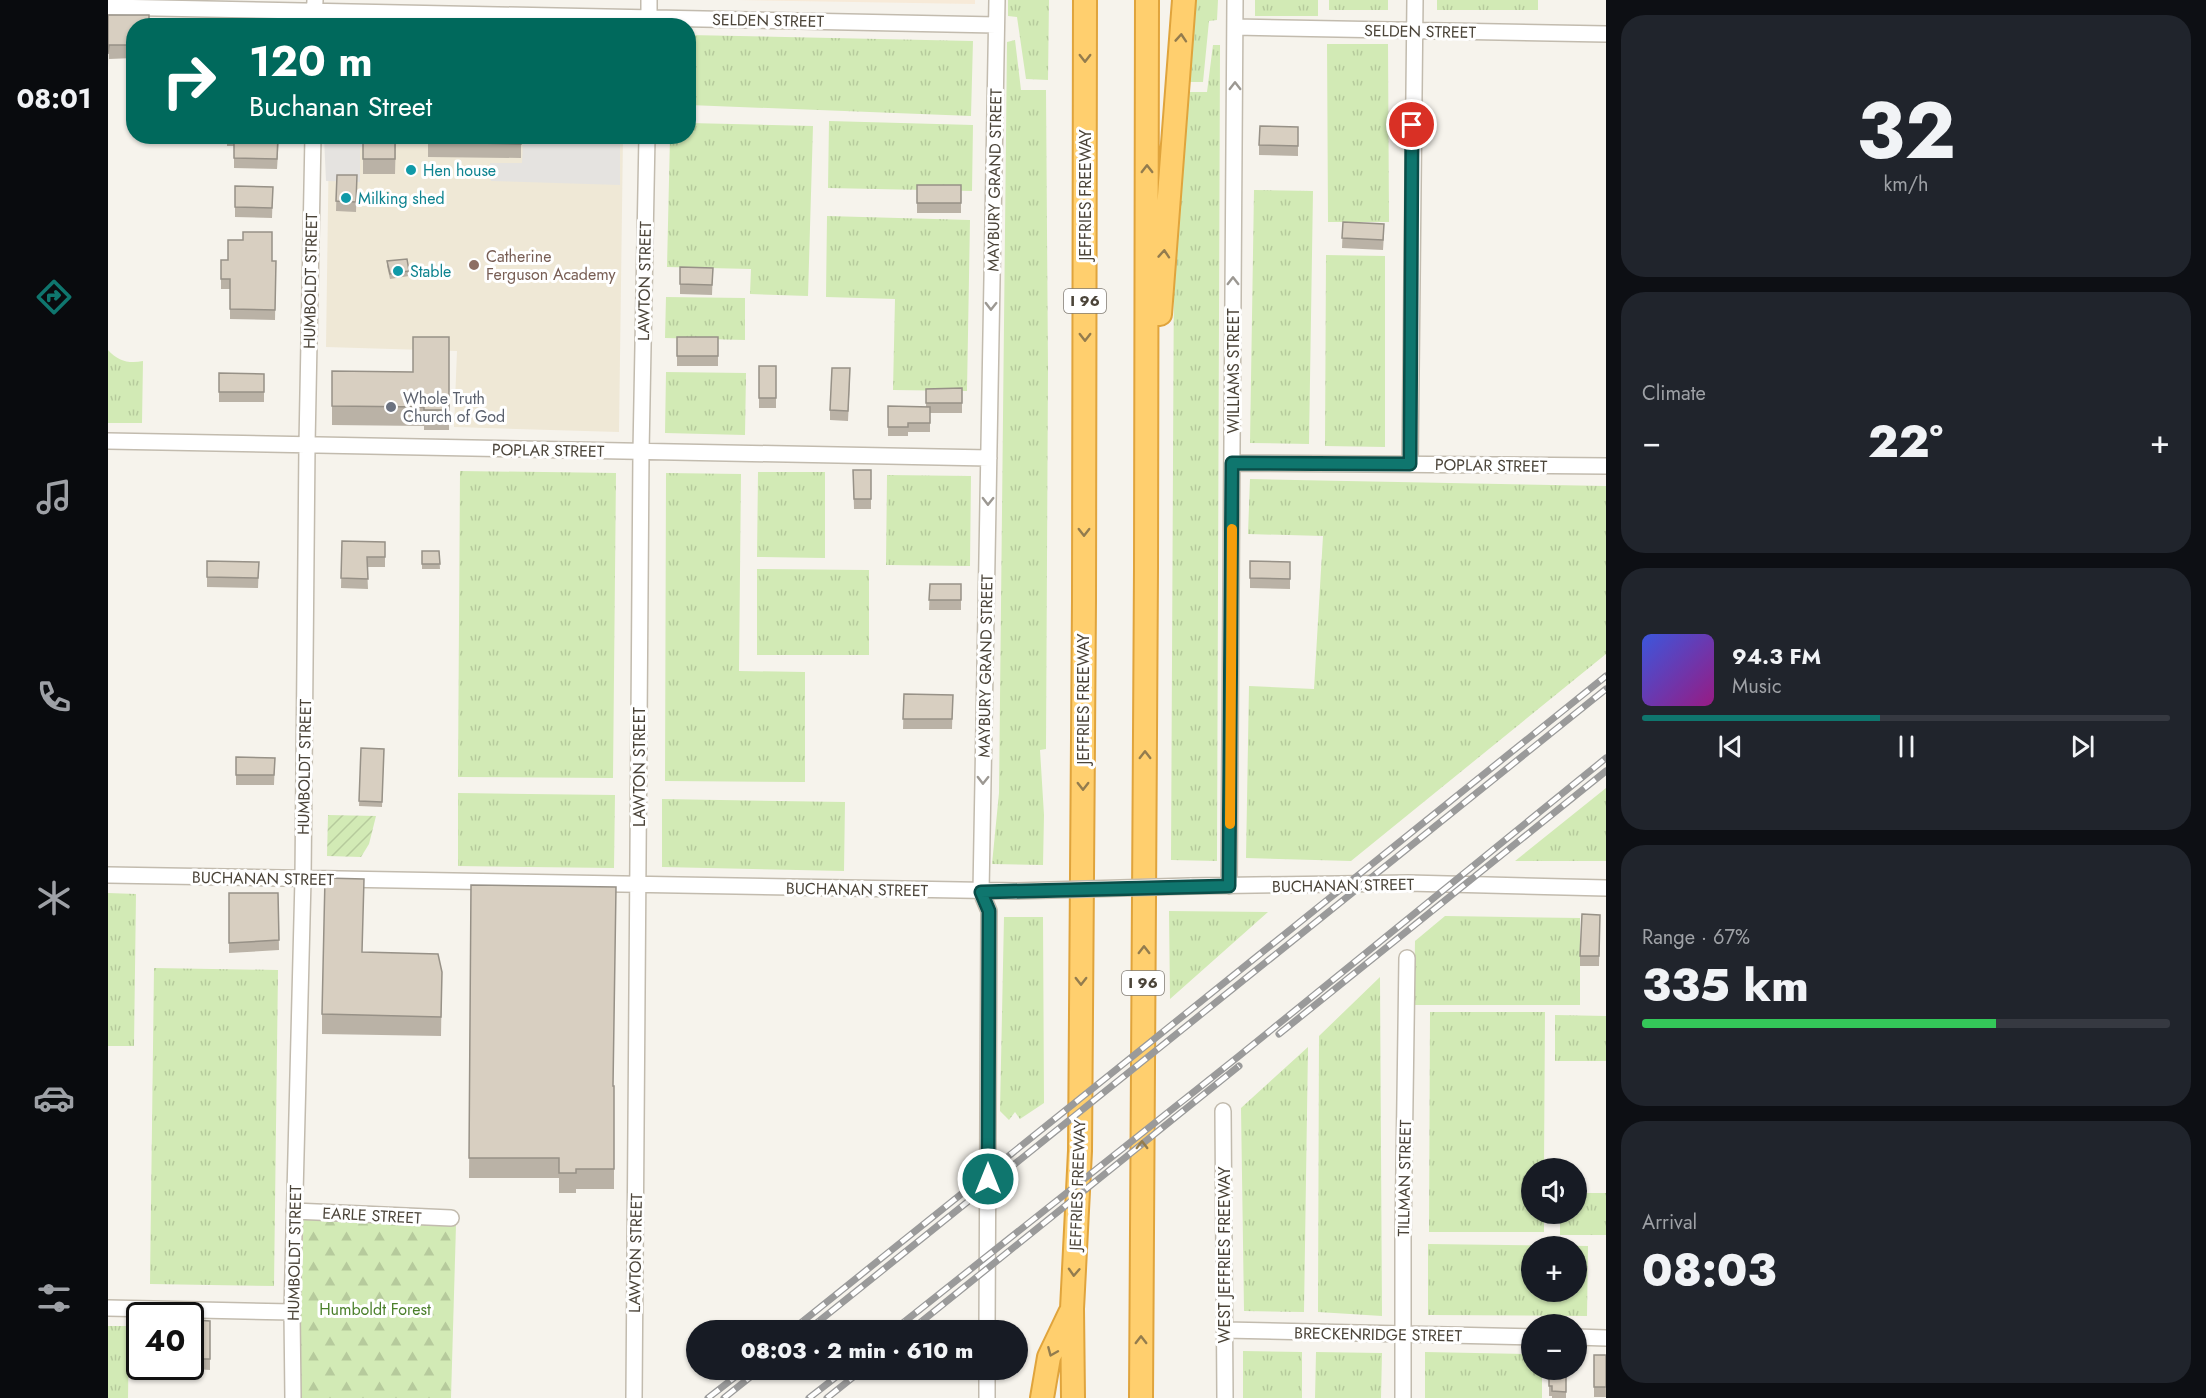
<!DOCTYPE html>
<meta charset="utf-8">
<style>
:root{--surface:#171b24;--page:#20242c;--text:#f1f3f6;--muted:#9ea1a6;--line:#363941;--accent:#0f766e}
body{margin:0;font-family:Jost,sans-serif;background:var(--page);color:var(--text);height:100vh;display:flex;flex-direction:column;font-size:22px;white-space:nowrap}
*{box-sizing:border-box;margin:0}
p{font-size:20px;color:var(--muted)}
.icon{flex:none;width:33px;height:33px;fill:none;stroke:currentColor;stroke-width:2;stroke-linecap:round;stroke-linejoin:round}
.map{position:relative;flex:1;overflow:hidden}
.details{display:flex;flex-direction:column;gap:15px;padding:15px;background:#0d0f14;width:600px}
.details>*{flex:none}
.top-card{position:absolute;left:18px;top:18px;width:570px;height:126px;border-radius:24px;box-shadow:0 2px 4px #0004;background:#00695c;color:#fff;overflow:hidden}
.fabs{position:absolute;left:1413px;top:1158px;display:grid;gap:12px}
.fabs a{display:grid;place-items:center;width:66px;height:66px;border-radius:50%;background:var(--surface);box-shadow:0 2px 4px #0004;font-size:30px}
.speed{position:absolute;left:18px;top:1302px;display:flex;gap:12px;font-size:30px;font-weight:700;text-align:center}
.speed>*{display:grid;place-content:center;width:78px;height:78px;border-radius:50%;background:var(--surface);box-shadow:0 2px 4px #0004;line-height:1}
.speed .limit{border:3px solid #111;border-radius:9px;background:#fff;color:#111}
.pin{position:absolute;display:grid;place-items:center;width:51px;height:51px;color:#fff;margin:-26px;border:3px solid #fff;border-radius:50%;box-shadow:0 2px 6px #0007}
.me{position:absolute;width:66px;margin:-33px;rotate:0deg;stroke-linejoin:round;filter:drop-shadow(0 0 4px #0008)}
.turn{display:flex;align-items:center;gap:21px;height:126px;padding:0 24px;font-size:27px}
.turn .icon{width:78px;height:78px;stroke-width:2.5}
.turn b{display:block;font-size:42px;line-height:51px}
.big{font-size:45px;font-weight:800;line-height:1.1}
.details .widget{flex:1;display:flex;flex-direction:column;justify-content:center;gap:9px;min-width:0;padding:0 21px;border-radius:24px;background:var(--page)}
.details .dial{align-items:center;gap:0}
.dial b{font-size:78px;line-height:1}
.song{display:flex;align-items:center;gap:18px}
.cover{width:72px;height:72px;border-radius:9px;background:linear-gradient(135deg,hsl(230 70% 55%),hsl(310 70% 35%))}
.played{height:6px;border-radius:3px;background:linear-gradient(90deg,var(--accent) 45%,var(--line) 45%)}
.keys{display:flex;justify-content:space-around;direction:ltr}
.heat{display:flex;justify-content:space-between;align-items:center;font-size:33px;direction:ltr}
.charge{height:9px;border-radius:4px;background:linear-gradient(90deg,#34c759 67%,var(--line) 0)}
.trip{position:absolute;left:578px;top:1320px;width:342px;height:60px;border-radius:30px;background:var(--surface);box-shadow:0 2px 4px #0004;font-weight:800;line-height:60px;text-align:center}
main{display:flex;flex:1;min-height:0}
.tab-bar{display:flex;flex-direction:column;width:108px;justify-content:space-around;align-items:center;background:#090b0e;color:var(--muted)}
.tab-bar .icon{width:42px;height:42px}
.tab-bar .selected{color:var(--accent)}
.tab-bar b{font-size:27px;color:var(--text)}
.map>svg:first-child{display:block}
.commercial{fill:#f7ead8}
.education{fill:#efe8d6}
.grass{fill:url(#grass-tufts);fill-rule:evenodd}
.forest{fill:url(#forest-firs)}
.garden{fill:url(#garden-furrows)}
.parking{fill:#e5e3e0}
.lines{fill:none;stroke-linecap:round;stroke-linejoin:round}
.minor-casing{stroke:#c2bbae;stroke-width:18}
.highway-casing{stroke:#e0a43c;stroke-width:26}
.minor{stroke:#fff;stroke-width:15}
.highway{stroke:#ffcf6e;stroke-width:22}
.rail-casing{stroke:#9a9a9a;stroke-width:7}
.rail{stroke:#fff;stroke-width:4.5;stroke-dasharray:14;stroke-linecap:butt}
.minor-bridge-casing{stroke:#c2bbae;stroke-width:18;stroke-linecap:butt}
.minor-bridge{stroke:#fff;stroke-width:15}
.wall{fill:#bab2a6}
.building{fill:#d8cfc1;stroke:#979187;stroke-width:1.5}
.oneway{stroke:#937c4e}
.oneway2{stroke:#9c9892}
.route-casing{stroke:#0a4d48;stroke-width:15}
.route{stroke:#0f766e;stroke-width:10}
.slow{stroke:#f59e0b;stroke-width:10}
.culture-dot{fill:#0f9aa8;stroke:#fff;stroke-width:2}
.education-dot{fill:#8d6e63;stroke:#fff;stroke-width:2}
.worship-dot{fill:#6b7280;stroke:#fff;stroke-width:2}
.labels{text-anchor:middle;stroke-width:6;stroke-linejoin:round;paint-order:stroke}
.shield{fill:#fff;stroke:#817c74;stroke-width:1.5}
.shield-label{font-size:15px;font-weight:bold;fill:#4b4439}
.street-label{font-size:16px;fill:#4b4439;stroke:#fff}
.culture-label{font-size:16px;fill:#0d838f;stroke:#fff;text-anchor:start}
.education-label{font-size:16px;fill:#785e54;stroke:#fff;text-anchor:start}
.worship-label{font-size:16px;fill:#5b616d;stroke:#fff;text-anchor:start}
.park-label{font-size:16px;fill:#4a7f2a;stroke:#fff}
</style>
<main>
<nav class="tab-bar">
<b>08:01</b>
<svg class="icon selected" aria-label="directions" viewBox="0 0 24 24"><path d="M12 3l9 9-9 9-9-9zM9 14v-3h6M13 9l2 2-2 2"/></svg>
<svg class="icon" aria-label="music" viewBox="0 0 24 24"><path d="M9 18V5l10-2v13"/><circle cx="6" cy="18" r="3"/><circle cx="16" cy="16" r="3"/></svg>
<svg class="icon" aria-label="phone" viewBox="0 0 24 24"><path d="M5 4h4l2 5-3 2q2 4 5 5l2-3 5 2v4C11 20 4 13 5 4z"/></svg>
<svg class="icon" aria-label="climate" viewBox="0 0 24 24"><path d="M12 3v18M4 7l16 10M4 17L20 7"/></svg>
<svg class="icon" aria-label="car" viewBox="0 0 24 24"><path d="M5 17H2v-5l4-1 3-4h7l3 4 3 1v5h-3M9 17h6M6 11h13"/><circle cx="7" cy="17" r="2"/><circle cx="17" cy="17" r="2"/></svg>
<svg class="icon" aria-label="filters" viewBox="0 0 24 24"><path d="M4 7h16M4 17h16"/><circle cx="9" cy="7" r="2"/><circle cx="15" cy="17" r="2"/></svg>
</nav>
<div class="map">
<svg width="1498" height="1398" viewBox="0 0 1498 1398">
<defs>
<pattern id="grass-tufts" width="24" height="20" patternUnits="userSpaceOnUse" patternTransform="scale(1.5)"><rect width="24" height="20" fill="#d2eab5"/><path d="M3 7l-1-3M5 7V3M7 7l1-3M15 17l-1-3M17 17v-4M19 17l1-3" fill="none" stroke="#b6ca9c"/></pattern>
<pattern id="forest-firs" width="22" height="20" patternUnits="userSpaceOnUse" patternTransform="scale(1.5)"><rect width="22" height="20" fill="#d2eab5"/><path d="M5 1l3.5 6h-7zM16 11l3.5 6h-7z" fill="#b6ca9c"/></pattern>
<pattern id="garden-furrows" width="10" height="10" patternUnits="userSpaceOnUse" patternTransform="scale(1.5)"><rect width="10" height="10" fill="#d2eab5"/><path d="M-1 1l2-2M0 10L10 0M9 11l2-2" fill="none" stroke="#b6ca9c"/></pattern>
</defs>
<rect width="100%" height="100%" fill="#f6f3ec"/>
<path class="commercial" d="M630 0H867V4Z"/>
<path class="education" d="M221 137H515L511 432 346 427 349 351 218 347Z"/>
<path class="grass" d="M900 0H941L940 80 918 79 909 17 900 16Z
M1082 0H1110L1109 20 1101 21 1095 82H1076Z
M1147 0H1210V16H1147Z
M1221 0H1280V10H1221Z
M1329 0H1430V10H1329Z
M581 35 865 41 863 116 581 105Z
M907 40 913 90H938L940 370 938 749 932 750 936 815 935 865 884 864 891 793 899 42Z
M1219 44H1280L1281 222H1220Z
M1105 45H1112L1109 861 1063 860 1066 263 1075 92H1099Z
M721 121 865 125 864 191 720 188Z
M581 123 705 126 700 296 642 294 643 269 559 267 562 137 580 136Z
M1146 190 1205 191 1201 444 1142 443Z
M719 216 862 220 859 391 785 390 787 299 718 297Z
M1218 255 1277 256V447L1217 446Z
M558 297 637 298V340L557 338Z
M0 350C10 361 21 364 35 361L34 423H0Z
M558 372 638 373 637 435 557 433Z
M352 471 508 473 505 778 350 777Z
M650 472H717V558L649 557Z
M558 473 633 474 631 671 697 672V782L557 781Z
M779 475 863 476 862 566 778 565Z
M1142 479 1498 486V654L1243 861 1138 858 1141 686 1206 689 1215 536 1140 534Z
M649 569 761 570V655H649Z
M1498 788V861H1407Z
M350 793 507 795 506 868 350 866Z
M554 799 737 802 736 871 554 867Z
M0 893 28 894 26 1046H0Z
M1061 911 1160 912 1062 999Z
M1337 916 1472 918V1005H1306L1307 941Z
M896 917H935L936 1103 912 1119 907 1112 901 1120 892 1111Z
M46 968 170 970 166 1286 42 1284Z
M1272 977 1274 1316 1210 1312 1211 1036Z
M1322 1012H1437L1436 1168H1424V1214H1436V1232H1321Z
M1447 1015 1498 1016V1061H1447Z
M1200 1047 1196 1312 1136 1311 1133 1108Z
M1469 1193H1498V1235H1452V1214H1468Z
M1320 1244 1480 1246 1479 1316 1320 1315ZM1424 1246H1468V1292H1424Z
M0 1326H21L20 1398H0Z
M1135 1351 1194 1352V1398H1135Z
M1208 1352 1274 1353 1273 1398H1207Z
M1317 1352 1423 1354 1424 1370H1434V1398H1317Z"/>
<path class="forest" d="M192 1219 348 1225 343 1398H186Z"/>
<path class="garden" d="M220 815 268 816 261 844 253 857 219 856Z"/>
<path class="parking" d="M216 137H285V148L252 147V182L218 181Z
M415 142 512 144V185L383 181 382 163H414Z"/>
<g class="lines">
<g class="minor-casing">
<path id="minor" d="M0 7 888 25
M206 26 207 0
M541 26V0
M1127 27 1498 34
M0 441 881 458
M1124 463 1498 466
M1302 464 1307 0
M0 875 908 891
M1082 886 1300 883 1498 888
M1121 886 1127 0
M1115 1111 1117 1398
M186 1211 343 1218
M0 1308 184 1312
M879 1330 881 911 873 892 889 0
M1117 1330 1424 1337
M1468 1337 1498 1338
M185 1398 184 1312 195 879 199 445 205 136
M526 1398 533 452 539 136
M879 1398V1370
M1295 1398V1238L1299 958"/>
</g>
<g class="highway-casing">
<path id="highway" d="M1052 314 1076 0
M934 1398 941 1357 962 1313
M965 1398 964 1309 972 1151 976 601 977 0
M1033 1398 1038 568 1039 0"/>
</g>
<use href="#minor" class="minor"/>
<use href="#highway" class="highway"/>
<g class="rail-casing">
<path id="rail" d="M1171 1034 1498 771
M684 1330 1498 676
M700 1330 1498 689
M786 1330 1131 1056 1498 758
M803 1330 1131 1066
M600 1398 636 1370
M616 1398 651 1370
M701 1398 737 1370
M719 1398 754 1370"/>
</g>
<use href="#rail" class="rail"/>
<g class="minor-bridge-casing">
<path id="minor-bridge" d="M908 891 1082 886"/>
</g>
<use href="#minor-bridge" class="minor-bridge"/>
</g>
<path class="wall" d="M0 15 26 26V58L1 59V68Z
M1190 127V156L1151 155V145Z
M119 136H171L169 169 126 168V146H119Z
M255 136H288L287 174H255Z
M320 136H413V158L320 157Z
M229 175H249L248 212 228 211Z
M809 185H853V213H809Z
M127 186 165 187 164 218 127 217Z
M1235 222 1276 234 1275 250 1234 248Z
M113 260 168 261 167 320 122 319V289H113Z
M279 261 301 271V276L282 279 279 266Z
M605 268 604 295 572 294V284Z
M341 337V430H316V426L224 425V371L305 372Z
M569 337H610V366H569Z
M651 366H668V408H651Z
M111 373 156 374V402H111Z
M742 378 740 421 722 420V410Z
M854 388V413H822V432H800V436H780V406L818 407V389Z
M745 470H763V509H746Z
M234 541 277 542V567H259L260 589 233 588Z
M314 551H331L332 569H314Z
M99 561 151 562 150 588 99 587Z
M1142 561 1182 562V589L1142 588Z
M822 584H853V610H821Z
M796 694 845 695 844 729H795Z
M253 748 276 749 274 807 251 806Z
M128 757 167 758 166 785H128Z
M363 885 505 1086H506V1189H468V1193H451V1178H361Z
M121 893H170L171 950 121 953Z
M1492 915 1491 966H1472V956Z
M255 952 334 972 333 1036 214 1034V1014Z
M102 1321V1370L86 1369V1359Z
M1486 1355H1498V1397H1486Z
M1441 1370H1458V1398H1444V1396H1441Z"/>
<path class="building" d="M0 15H41V26H26V45H1L0 54Z
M1152 126 1190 127V146L1151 145Z
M126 136H170L169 159 126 158Z
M255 136H287V159H255Z
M320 136H413V144L320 142Z
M229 175H249L248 202 228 201Z
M809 185H853V203H809Z
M127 186 165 187 164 208 127 207Z
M1235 222 1276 224 1275 240 1234 238Z
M135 232H164V261H168L167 310 122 309V279H113V260H120V240H135Z
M299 259 301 271 282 274 279 261Z
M572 267 605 268 604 285 572 284Z
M305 337H341V410H316V407L224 406V371L305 372Z
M569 337H610V356H569Z
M651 366H668V398H651Z
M724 368H742L740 411 722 410Z
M111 373 156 374V392H111Z
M854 388V403H818V389Z
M780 406 822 407V423H800V427H780Z
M745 470H763V499H746Z
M234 541 277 542V557H259L260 579 233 578Z
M314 551H331L332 564H314Z
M99 561 151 562 150 578 99 577Z
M1142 561 1182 562V579L1142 578Z
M822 584H853V600H821Z
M796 694 845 695 844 719H795Z
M253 748 276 749 274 802 251 801Z
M128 757 167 758 166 775H128Z
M217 878 256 879 254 952 330 954 334 972 333 1017 214 1014Z
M363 885 508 887 505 1086H506V1169H468V1173H451V1158H361Z
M121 893H170L171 940 121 943Z
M1474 914 1492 915 1491 956H1472Z
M87 1320 102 1321V1359H86Z
M1486 1355H1498V1387H1486Z
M1441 1370H1458V1392L1444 1391V1386H1441Z"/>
<defs><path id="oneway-chevron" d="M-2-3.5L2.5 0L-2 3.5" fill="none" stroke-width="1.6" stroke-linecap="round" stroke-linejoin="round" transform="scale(1.5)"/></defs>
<g class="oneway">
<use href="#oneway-chevron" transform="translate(1073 38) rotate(-86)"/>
<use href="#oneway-chevron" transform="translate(977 58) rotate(90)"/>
<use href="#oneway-chevron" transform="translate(1039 169) rotate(-90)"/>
<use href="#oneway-chevron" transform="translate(1056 254) rotate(-86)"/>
<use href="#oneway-chevron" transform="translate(977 337) rotate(90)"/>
<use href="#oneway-chevron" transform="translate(976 532) rotate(90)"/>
<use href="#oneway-chevron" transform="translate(1037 755) rotate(-90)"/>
<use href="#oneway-chevron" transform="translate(975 786) rotate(90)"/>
<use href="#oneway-chevron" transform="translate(1036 950) rotate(-90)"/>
<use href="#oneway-chevron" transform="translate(973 981) rotate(90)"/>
<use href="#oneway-chevron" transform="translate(1034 1145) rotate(-90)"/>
<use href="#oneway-chevron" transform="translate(966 1272) rotate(93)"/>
<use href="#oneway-chevron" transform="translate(1033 1340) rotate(-90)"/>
<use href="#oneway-chevron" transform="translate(944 1352) rotate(113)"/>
</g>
<g class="oneway2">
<use href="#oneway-chevron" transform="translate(1127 86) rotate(-90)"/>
<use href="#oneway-chevron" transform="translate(1125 281) rotate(-90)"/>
<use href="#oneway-chevron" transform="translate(883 306) rotate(91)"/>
<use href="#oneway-chevron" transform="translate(880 501) rotate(91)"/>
<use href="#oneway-chevron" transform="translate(875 780) rotate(91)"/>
</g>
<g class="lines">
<g class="route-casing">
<path id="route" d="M880 1179 881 911 873 892 1121 886 1124 463 1302 464 1304 125"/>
</g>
<use href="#route" class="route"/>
<path class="slow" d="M1122 824 1124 529"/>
</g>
<g class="culture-dot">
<circle cx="303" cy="170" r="6"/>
<circle cx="238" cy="198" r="6"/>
<circle cx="290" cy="271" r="6"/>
</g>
<circle class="education-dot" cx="366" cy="265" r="6"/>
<circle class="worship-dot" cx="283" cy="407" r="6"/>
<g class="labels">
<g class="shield">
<rect x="956" y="289" width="42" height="24" rx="4.5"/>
<rect x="1014" y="971" width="42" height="24" rx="4.5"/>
</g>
<g class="shield-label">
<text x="977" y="306">I 96</text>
<text x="1035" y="988">I 96</text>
</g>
<g class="street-label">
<text transform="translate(660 20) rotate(1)" y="6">SELDEN STREET</text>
<text transform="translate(1312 31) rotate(1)" y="6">SELDEN STREET</text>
<text transform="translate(886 180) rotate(-89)" y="6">MAYBURY GRAND STREET</text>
<text transform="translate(977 195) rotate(-90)" y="6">JEFFRIES FREEWAY</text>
<text transform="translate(202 281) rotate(-89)" y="6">HUMBOLDT STREET</text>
<text transform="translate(536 281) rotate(-89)" y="6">LAWTON STREET</text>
<text transform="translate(1125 371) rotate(-90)" y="6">WILLIAMS STREET</text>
<text transform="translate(440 450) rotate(1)" y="6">POPLAR STREET</text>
<text transform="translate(1383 465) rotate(1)" y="6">POPLAR STREET</text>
<text transform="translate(877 666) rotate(-89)" y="6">MAYBURY GRAND STREET</text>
<text transform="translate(975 699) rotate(-90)" y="6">JEFFRIES FREEWAY</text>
<text transform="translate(196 767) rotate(-89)" y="6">HUMBOLDT STREET</text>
<text transform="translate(531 767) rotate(-90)" y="6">LAWTON STREET</text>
<text transform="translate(155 878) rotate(1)" y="6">BUCHANAN STREET</text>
<text transform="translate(1235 885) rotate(-1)" y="6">BUCHANAN STREET</text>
<text transform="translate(749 889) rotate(1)" y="6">BUCHANAN STREET</text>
<text transform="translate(1296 1178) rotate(-89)" y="6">TILLMAN STREET</text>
<text transform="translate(969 1185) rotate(-88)" y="6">JEFFRIES FREEWAY</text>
<text transform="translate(264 1215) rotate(3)" y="6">EARLE STREET</text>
<text transform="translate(186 1253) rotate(-89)" y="6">HUMBOLDT STREET</text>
<text transform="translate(527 1253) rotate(-89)" y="6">LAWTON STREET</text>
<text transform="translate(1116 1255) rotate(-90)" y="6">WEST JEFFRIES FREEWAY</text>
<text transform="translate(1270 1334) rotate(1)" y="6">BRECKENRIDGE STREET</text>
</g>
<g class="culture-label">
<text x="315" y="176">Hen house</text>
<text x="250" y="204">Milking shed</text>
<text x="302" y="277">Stable</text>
</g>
<g class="education-label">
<text x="378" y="262">Catherine<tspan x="378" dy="18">Ferguson Academy</tspan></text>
</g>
<g class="worship-label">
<text x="295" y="404">Whole Truth<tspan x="295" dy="18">Church of God</tspan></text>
</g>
<g class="park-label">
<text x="267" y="1315">Humboldt Forest</text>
</g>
</g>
</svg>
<div class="fabs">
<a><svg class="icon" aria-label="sound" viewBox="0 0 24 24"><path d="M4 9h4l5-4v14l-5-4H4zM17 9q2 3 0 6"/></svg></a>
<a>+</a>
<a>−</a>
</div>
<div class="speed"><div class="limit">40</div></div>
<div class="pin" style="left:1304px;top:125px;background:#d93025"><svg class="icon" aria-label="arrive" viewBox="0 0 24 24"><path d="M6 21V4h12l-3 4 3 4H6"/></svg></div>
<svg class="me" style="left:880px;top:1179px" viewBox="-20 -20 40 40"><circle r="17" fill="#0f766e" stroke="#fff" stroke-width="3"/><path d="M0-11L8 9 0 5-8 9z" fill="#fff"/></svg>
<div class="trip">08:03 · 2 min · 610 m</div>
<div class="top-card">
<div class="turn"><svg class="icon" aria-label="right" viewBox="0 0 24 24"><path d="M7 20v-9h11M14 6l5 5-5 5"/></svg><div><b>120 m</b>Buchanan Street</div></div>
</div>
</div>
<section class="details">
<div class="widget dial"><b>32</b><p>km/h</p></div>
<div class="widget"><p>Climate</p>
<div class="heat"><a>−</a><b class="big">22°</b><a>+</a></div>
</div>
<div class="widget">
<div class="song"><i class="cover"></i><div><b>94.3 FM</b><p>Music</p></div></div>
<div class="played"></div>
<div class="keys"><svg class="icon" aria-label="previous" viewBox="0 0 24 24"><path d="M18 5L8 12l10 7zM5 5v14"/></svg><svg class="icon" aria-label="pause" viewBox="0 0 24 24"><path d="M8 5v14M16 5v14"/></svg><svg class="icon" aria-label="next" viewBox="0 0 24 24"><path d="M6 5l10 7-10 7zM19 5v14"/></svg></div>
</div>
<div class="widget"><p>Range · 67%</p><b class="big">335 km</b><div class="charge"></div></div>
<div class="widget"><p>Arrival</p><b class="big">08:03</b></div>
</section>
</main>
